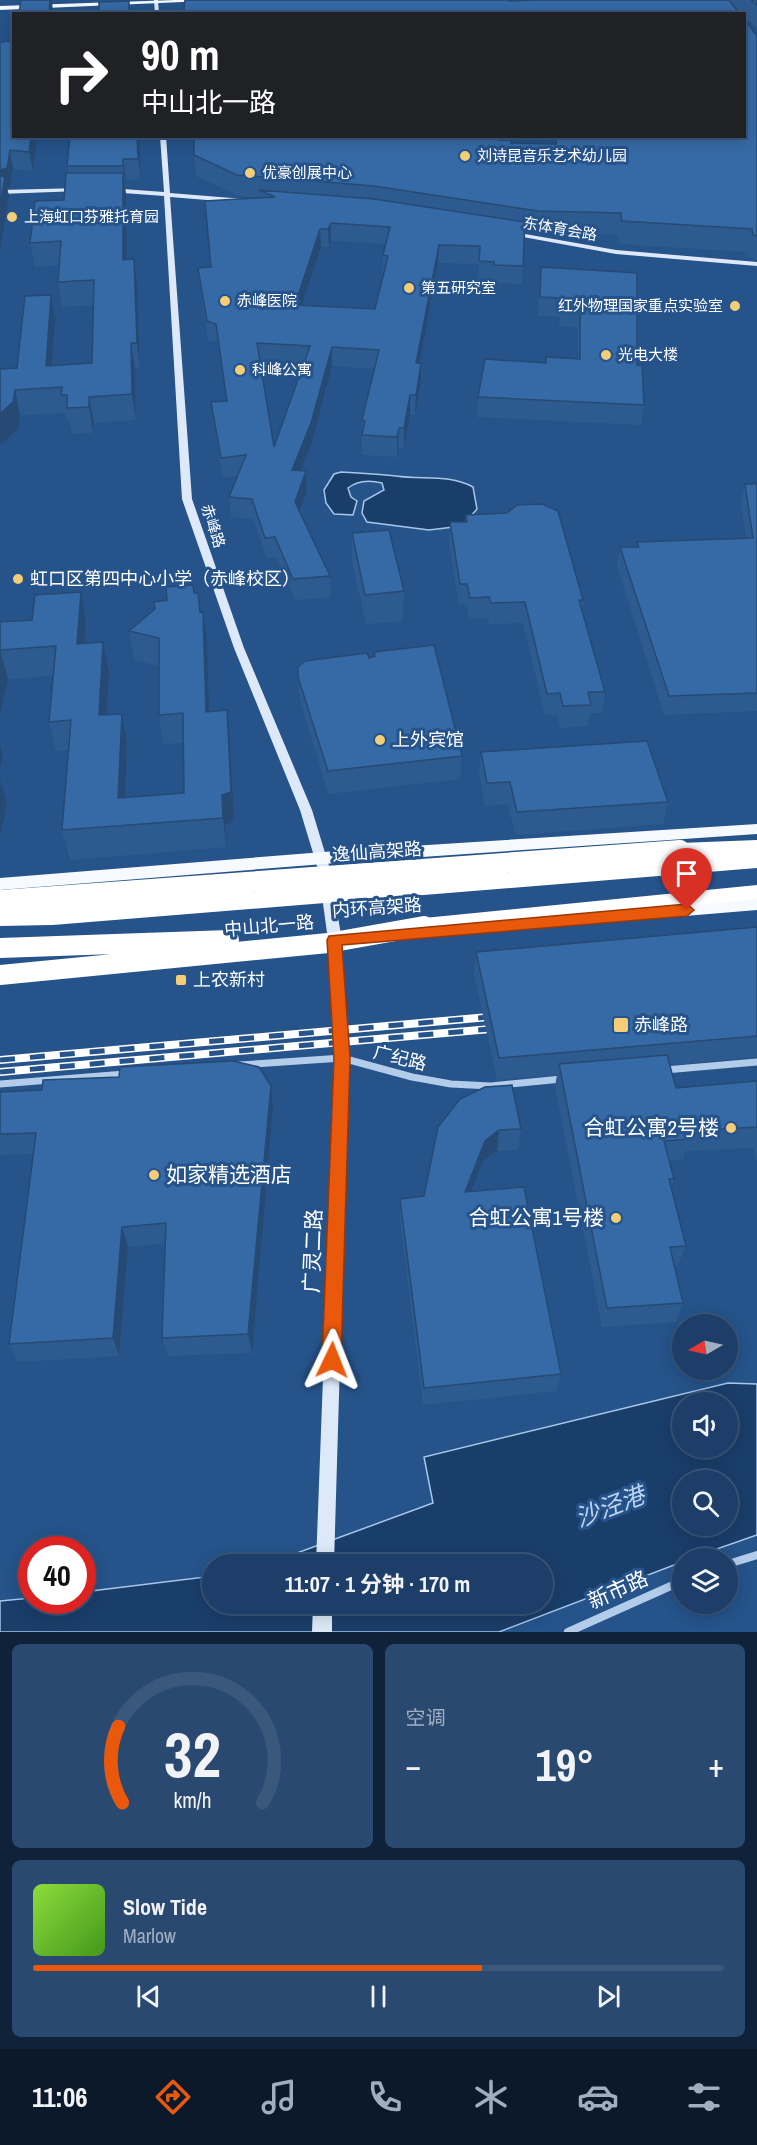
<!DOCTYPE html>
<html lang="zh">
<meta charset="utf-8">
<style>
:root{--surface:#1c3e68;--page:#294971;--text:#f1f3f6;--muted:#a0aec0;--line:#3a577c;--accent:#ea580c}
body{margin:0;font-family:"Archivo Narrow","Noto Sans SC",sans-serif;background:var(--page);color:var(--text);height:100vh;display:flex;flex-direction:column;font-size:22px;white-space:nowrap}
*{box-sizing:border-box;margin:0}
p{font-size:20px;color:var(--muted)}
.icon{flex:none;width:33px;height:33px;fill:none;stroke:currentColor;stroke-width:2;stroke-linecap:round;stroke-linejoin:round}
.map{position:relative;height:1632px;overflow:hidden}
.side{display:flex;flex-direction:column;gap:12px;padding:12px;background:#0f2239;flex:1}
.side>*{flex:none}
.hud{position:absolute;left:12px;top:12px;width:734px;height:126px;border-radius:0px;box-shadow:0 3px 15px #0003,0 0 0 2px var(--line);background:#202124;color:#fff;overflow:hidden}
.needle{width:39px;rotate:261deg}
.fabs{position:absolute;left:672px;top:1314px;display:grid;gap:12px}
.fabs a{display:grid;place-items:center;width:66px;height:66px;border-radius:50%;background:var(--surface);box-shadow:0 3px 15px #0003,0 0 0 2px var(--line);font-size:30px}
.speed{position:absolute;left:18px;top:1536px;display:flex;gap:12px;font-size:30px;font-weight:700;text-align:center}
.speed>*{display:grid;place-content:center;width:78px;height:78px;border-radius:50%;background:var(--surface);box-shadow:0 3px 15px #0003,0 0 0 2px var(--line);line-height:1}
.speed .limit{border:9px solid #d22;background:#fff;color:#111}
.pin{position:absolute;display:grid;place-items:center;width:51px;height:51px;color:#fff;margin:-62px -26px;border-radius:50% 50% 50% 0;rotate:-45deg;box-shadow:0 0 6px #0007}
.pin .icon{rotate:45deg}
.me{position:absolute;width:66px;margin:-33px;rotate:2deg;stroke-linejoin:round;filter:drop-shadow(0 0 4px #0008)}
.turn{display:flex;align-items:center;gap:21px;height:126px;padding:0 30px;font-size:27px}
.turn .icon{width:78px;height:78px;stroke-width:2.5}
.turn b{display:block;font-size:42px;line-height:51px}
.big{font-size:45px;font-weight:700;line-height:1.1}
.side .card{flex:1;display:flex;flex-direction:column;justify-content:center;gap:9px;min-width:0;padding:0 21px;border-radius:9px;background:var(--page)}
.side .dial{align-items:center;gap:0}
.dial svg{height:156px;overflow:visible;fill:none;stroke:var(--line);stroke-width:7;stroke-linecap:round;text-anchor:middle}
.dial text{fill:var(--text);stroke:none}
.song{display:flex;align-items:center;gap:18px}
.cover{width:72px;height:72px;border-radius:9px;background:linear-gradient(135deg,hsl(90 70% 55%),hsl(100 70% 35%))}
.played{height:6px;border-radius:3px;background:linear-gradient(90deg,var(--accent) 65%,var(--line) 65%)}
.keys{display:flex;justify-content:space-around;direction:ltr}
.heat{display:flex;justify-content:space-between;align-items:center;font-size:33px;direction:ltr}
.side .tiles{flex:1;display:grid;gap:12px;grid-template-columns:1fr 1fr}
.card:last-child{grid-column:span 2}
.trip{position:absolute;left:202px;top:1554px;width:351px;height:60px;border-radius:30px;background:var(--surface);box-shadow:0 3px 15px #0003,0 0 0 2px var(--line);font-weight:700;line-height:60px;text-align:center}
.dock{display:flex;height:96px;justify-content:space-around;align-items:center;background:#0b192a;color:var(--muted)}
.dock .icon{width:42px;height:42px}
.dock .selected{color:var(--accent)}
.dock b{font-size:27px;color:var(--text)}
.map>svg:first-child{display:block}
.water{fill:#1a3e6a;stroke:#a7c7ea;stroke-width:1.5;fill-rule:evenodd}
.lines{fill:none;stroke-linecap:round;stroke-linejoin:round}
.street-far1{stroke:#b2ccea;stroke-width:7}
.street{stroke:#b2ccea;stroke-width:8}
.secondary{fill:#dde9f8;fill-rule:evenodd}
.primary{fill:#f6f9fe;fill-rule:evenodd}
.highway{fill:#fff;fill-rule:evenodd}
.rail-casing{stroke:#fff;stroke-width:8}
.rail{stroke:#25538a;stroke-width:5;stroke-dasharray:15;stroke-linecap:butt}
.highway-bridge{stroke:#fff;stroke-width:20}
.wall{fill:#2e5b8f;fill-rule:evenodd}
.shaded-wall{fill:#264a74}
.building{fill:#366aa6;stroke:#264a74;stroke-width:1.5;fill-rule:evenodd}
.route{fill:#ea580c;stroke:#983908;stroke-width:1.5}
.poi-dot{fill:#f3cd77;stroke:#25538a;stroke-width:2}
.labels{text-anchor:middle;stroke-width:6;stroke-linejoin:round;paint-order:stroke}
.far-poi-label{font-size:15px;fill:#fff;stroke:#25538a;text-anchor:start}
.far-street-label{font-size:15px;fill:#fff;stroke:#25538a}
.poi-label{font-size:18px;fill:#fff;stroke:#25538a;text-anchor:start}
.street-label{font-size:18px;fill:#fff;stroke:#25538a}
.near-poi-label{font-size:21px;fill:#fff;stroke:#25538a;text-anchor:end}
.near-street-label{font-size:21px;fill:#fff;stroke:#25538a}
.near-water-label{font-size:24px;font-style:italic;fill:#bed6f1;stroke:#25538a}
</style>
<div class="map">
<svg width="757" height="1632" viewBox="0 0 757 1632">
<rect width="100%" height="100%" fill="#25538a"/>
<path class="water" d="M341 472C360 473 378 474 396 476 423 480 449 474 473 487L477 509 462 526 429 530 367 522 362 513 364 501 384 490 382 483C370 480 358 480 348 488L351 497 357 501 353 515 334 514 326 503 324 490 334 474Z
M728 1383 757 1384V1535L691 1558H682V1562L499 1632H0V1601L31 1598 32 1600H82L83 1592 213 1576V1604H543V1564H267L433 1503 424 1457ZM682 1402H728V1448H682ZM682 1480H728V1526H682Z"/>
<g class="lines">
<path class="street-far1" d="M240 1065 342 1058 412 1077 451 1084 491 1086 562 1079
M665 1070 757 1062
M0 1084 125 1074"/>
<path class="street" d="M728 1564 757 1555
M568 1632 682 1581"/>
<path class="secondary" d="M154 0H158L159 14H155Z
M160 136H166L170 193 244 199 247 201 244 203 170 197 192 499 244 648 312 810 329 866 327 869H319L317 866 300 810 234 648 182 499 164 196 109 192 106 190 109 188 164 192Z
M82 188 83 189 80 191 0 194V190Z
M508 231 616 250 757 262V266L616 254 506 234 505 233Z
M327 884 331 886 333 889 342 940 349 1058 334 1564H316L335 1058 328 940 321 889 323 886Z
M313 1604H332V1632H312Z"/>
<path class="primary" d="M175 0H228L0 10V6Z
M757 824V834L349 862 0 890V878L349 850Z
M757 898V910L493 932 487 930 485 926 487 922 493 920Z"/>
<path class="highway" d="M757 840V854L680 857 673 855 671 850 673 845 680 843Z
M757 885V899L424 934 417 931 414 926 417 921 424 918Z"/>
<g class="rail-casing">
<path id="rail" d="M0 1060 500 1016
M0 1072 502 1028"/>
</g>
<use href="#rail" class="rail"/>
<path class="highway-bridge" d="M0 900 680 850
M0 916 52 915 757 858
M0 948 229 940
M0 975 328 943 424 926"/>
</g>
<path class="wall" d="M539 0H757V28L744 17V14H740L738 12 509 1Z
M757 36V260L748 257 747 252 619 244 618 235 536 233 524 232 522 284 492 283 493 280 478 279 479 264 438 263 419 363H421V382L415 415H410L404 448H398L397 457 362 455V420L374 369 332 366 312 443 301 471 307 491 300 512 330 576 331 597 295 600 276 557 267 558 253 519 231 517 229 497 238 476 223 478 213 422 211 402 226 401 218 342 208 340 200 286 198 268 211 267 259 198 239 196 196 176 194 155 499 140 511 143 556 144ZM331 241 386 244 383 255V273L375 309 302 305 321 247H329ZM260 362 303 365 274 447Z
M0 42 37 136 33 171 13 169 10 188H7L9 196 0 250Z
M70 136H139L141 179 126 180V187H125L126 195V260L137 283 140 368H135L136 420 94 423 93 433 72 434 69 421H66L64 413 20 415 19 428 0 445 17 368 51 295 55 319 53 366 92 363 93 305 62 307 58 282 59 265 35 267 30 243 64 200 69 173 67 166Z
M541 267 637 365 644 405 641 425 477 417 478 397 546 363 578 359V327L559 326 560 317 538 316 539 286Z
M745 484H757V711L664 715 617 566 620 547H637V542L746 538 741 502Z
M466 515 583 600 582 611 605 692 602 713H590L588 726 560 728 557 715H545L523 623 489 624 488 618 469 619 466 605H459L449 543 450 522H465Z
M352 533 404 591 403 621 366 624 352 562Z
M193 585 194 593H198L201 611H203L207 641 209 712 227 710 230 740 234 821 225 825 226 847 70 860 62 830 68 750 56 751 49 722 53 676 8 679 0 715V622L32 620 81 592 86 622 85 643 109 672 107 715 122 714 127 744 125 798 184 793V743L163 744 159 715V666L134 660 129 631 167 600Z
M374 652 462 756 460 779 328 794 300 700 298 677 374 656Z
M481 752 668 802 663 824 515 835 508 804 485 806 479 775Z
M757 927V1057L670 1065 676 1088 757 1081V1162L753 1148 685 1151 683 1159 669 1161 674 1179 671 1188 686 1246 678 1265 674 1266 683 1303 676 1322 602 1327 555 1086 557 1075 497 1080 474 974 476 952Z
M271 1086 273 1107 252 1353 168 1356 162 1338 165 1243 128 1247 119 1356 18 1362 9 1344 33 1154 0 1155V1092Z
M460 1099 521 1129 518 1150 497 1151 483 1161 471 1192 561 1374 557 1391 423 1405 400 1219V1199L424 1196Z"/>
<path class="shaded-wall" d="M50 0H52L53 14H49Z
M31 136H37L33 171 29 152Z
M137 136H139L141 179 138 159Z
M10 150 13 169 10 188H7L9 196 0 250V170Z
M123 159 126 180V187L123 166Z
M123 173 126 195 127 284 123 260Z
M331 223V241L329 247 328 229Z
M320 229 321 247 296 323 295 305Z
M439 245 438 263 416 382V363Z
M134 259 137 283 140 368 137 343Z
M51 295 55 319 51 387 46 366Z
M131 343 135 368 136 420 132 394Z
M332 347V366L312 443 293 490 292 470Z
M421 363V382L415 415 416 395Z
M15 390 20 415 19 428 0 445V414Z
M410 395V415L404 448V428Z
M89 397 94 423 93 433 89 407Z
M399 428 398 448 397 457V437Z
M306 471 307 491 296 522 295 502Z
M81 592 86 622 83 673 77 644Z
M203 611 207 641 210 742 206 712Z
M103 642 109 672 105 745 99 715Z
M0 650 8 679 0 715Z
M227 710 230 740 234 821 225 825 226 847 223 818 222 795Z
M122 714 127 744 124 828 118 798Z
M0 745 3 756 0 769Z
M0 780 7 804 0 836Z
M271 1086 273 1107 252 1353 248 1334Z
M499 1130 497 1151 483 1161 463 1213 465 1192 485 1141Z
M122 1227 128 1247 119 1356 113 1338Z"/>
<path class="building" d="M21 0H50L49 14H19Z
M185 0H509V1L539 0H729L740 14H185L184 8Z
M751 0H757V5Z
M129 1V14H99V2Z
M744 19 757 36V236L753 235 752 229 622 221 621 213 538 211 374 186 237 175 194 155V136H499V140H511V143L556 144 557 136H744Z
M14 41V136H31L29 152 10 150 7 168 0 170V42Z
M70 136H137L138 159H123V166H67Z
M66 173H123V260L134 259 137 343H131L132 394 89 397V407L67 408V395H61L62 387 15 390 13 402 0 414V369L17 368 25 296 51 295 46 366 92 363 94 280 58 282 61 241 30 243 35 201 64 200Z
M0 176 5 177 0 206Z
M259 190 374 199 525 222 523 266 494 265V262L479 261 480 246 439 245 416 363H421L416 395H410L404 428H399L397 437 362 435 365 421 362 420 379 350 332 347 311 423 292 470 306 471 295 502 330 576 293 579 275 537 265 538 252 499 229 497 246 455 221 458 211 402 227 401 216 324 207 321 198 268 211 267 205 201 275 197ZM331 223 390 227 383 255 388 256 375 309 295 305 320 229H328ZM257 343 310 346 274 447Z
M541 267 637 273V365H642L644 405 478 397 485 359 546 363V357L580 359V307L561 306 562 298 540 297Z
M745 484H757V693L669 696 620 547H639L637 542 753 538Z
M542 504 558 511 583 600H579L605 692H588L591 705 563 706 560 693 547 694 525 602 491 603 489 597 470 598 467 584H460L450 522H467L466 515 507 513 517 505Z
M389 530 404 591 365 595 352 533Z
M193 585 194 593H198L200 612 203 611 206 712 227 710 231 792 222 795 223 818 62 830 71 720 49 722 56 646 0 650V652V622L32 620 35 595 81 592 77 644 103 642 99 715 122 714 118 798 184 793 183 713 159 715V638L129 631 155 609 154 602 167 600 166 587Z
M434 645 462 756 328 771 298 677V667L305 661 367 653 369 658 375 656 374 652Z
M647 741 668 802 517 812 510 782 487 783 481 752Z
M757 927V1036L499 1058 476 952Z
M667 1055 676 1088 757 1081V1127L688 1131 690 1139 664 1141 674 1179H669L686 1246 670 1247 683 1303 607 1308 559 1064Z
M233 1061 259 1067 271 1086 248 1334 162 1338 166 1223 122 1227 113 1338 9 1344 36 1133 0 1134V1092L42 1090 43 1080 119 1077 120 1067Z
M512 1085 521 1129 499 1130 485 1141 465 1192 524 1187 561 1374 424 1388 400 1199 424 1196 438 1127 460 1099 485 1087Z"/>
<path class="route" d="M687 904 694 910 687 916 342 945 350 1058 341 1360 338 1367 332 1369 325 1367 322 1360 334 1058 327 940 329 936Z"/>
<g class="poi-dot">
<circle cx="465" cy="156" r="6"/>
<circle cx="250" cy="173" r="6"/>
<circle cx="12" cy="217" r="6"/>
<circle cx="409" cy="288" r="6"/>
<circle cx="225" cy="301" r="6"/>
<circle cx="735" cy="306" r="6"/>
<circle cx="606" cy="355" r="6"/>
<circle cx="240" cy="370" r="6"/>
<circle cx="18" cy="579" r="6"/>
<circle cx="380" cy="740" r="6"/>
<rect x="175" y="974" width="12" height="12" rx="3"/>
<rect x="613" y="1017" width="16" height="16" rx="3"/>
<circle cx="731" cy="1128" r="6"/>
<circle cx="154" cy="1175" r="6"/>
<circle cx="616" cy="1218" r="6"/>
</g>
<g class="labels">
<g class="far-poi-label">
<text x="477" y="161">刘诗昆音乐艺术幼儿园</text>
<text x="262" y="178">优豪创展中心</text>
<text x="24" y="222">上海虹口芬雅托育园</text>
<text x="421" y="293">第五研究室</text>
<text x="237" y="306">赤峰医院</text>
<text x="723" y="311" text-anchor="end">红外物理国家重点实验室</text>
<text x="618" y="360">光电大楼</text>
<text x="252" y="375">科峰公寓</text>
</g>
<g class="far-street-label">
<text transform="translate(560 229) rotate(10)" y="5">东体育会路</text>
<text transform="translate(213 526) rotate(72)" y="5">赤峰路</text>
</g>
<g class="poi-label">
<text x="30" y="585">虹口区第四中心小学（赤峰校区）</text>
<text x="392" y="746">上外宾馆</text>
<text x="193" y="986">上农新村</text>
<text x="634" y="1031">赤峰路</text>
</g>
<g class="street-label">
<text transform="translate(377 852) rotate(-4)" y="6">逸仙高架路</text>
<text transform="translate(377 908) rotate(-4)" y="6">内环高架路</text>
<text transform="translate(269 926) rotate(-5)" y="6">中山北一路</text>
<text transform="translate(400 1058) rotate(14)" y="6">广纪路</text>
</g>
<g class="near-poi-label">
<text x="719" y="1135">合虹公寓2号楼</text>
<text x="166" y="1182" text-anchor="start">如家精选酒店</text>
<text x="604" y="1225">合虹公寓1号楼</text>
</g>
<g class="near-street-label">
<text transform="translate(313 1251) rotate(-88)" y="7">广灵二路</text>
<text transform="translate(618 1590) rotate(-24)" y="7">新市路</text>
</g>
<g class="near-water-label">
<text transform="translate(610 1507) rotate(-21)" y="8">沙泾港</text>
</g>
</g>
</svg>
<div class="fabs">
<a><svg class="needle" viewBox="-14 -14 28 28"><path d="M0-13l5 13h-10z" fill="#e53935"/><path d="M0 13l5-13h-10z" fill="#a0aec0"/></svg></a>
<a><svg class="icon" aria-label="sound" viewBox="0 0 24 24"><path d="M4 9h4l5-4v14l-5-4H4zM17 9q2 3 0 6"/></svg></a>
<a><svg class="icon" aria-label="search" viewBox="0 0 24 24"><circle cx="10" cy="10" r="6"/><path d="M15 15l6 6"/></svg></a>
<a><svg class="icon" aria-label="layers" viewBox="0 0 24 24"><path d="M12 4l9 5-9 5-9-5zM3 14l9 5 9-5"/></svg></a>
</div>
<div class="speed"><div class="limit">40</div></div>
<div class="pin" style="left:687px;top:910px;background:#d93025"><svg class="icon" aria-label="arrive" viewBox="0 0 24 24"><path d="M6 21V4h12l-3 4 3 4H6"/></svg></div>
<svg class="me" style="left:332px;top:1360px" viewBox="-20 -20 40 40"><path d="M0-17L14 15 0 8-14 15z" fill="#ea580c" stroke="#fff" stroke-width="4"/></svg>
<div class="trip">11:07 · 1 分钟 · 170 m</div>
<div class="hud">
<div class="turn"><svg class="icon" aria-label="right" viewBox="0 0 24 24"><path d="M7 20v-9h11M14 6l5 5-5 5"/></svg><div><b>90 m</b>中山北一路</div></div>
</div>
</div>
<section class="side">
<div class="tiles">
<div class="card dial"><svg viewBox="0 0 100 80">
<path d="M14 69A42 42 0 1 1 86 69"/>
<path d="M14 69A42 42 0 0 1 12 30" stroke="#ea580c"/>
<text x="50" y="56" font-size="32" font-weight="700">32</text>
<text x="50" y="72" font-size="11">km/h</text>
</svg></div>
<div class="card"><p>空调</p>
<div class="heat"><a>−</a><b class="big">19°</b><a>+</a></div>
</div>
<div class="card">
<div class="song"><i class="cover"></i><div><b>Slow Tide</b><p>Marlow</p></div></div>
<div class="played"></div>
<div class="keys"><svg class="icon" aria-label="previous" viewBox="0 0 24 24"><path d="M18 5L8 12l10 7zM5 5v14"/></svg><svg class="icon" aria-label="pause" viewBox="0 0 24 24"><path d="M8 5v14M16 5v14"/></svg><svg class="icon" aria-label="next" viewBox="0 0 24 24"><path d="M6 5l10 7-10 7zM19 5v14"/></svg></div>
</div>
</div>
</section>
<nav class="dock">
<b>11:06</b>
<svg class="icon selected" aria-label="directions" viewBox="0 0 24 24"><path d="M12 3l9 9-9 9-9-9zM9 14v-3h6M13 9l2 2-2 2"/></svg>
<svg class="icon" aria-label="music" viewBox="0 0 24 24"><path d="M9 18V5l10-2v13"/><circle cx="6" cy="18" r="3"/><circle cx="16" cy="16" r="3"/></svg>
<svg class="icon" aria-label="phone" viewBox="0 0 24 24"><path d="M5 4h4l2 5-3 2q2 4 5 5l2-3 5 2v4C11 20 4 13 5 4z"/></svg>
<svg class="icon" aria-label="climate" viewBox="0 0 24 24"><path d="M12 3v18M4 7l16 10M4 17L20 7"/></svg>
<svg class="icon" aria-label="car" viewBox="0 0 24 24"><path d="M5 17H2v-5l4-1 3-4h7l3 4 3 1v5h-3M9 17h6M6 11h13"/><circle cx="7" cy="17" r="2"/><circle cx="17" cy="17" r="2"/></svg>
<svg class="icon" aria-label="filters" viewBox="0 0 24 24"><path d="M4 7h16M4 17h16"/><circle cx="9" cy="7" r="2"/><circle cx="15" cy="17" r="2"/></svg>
</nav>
